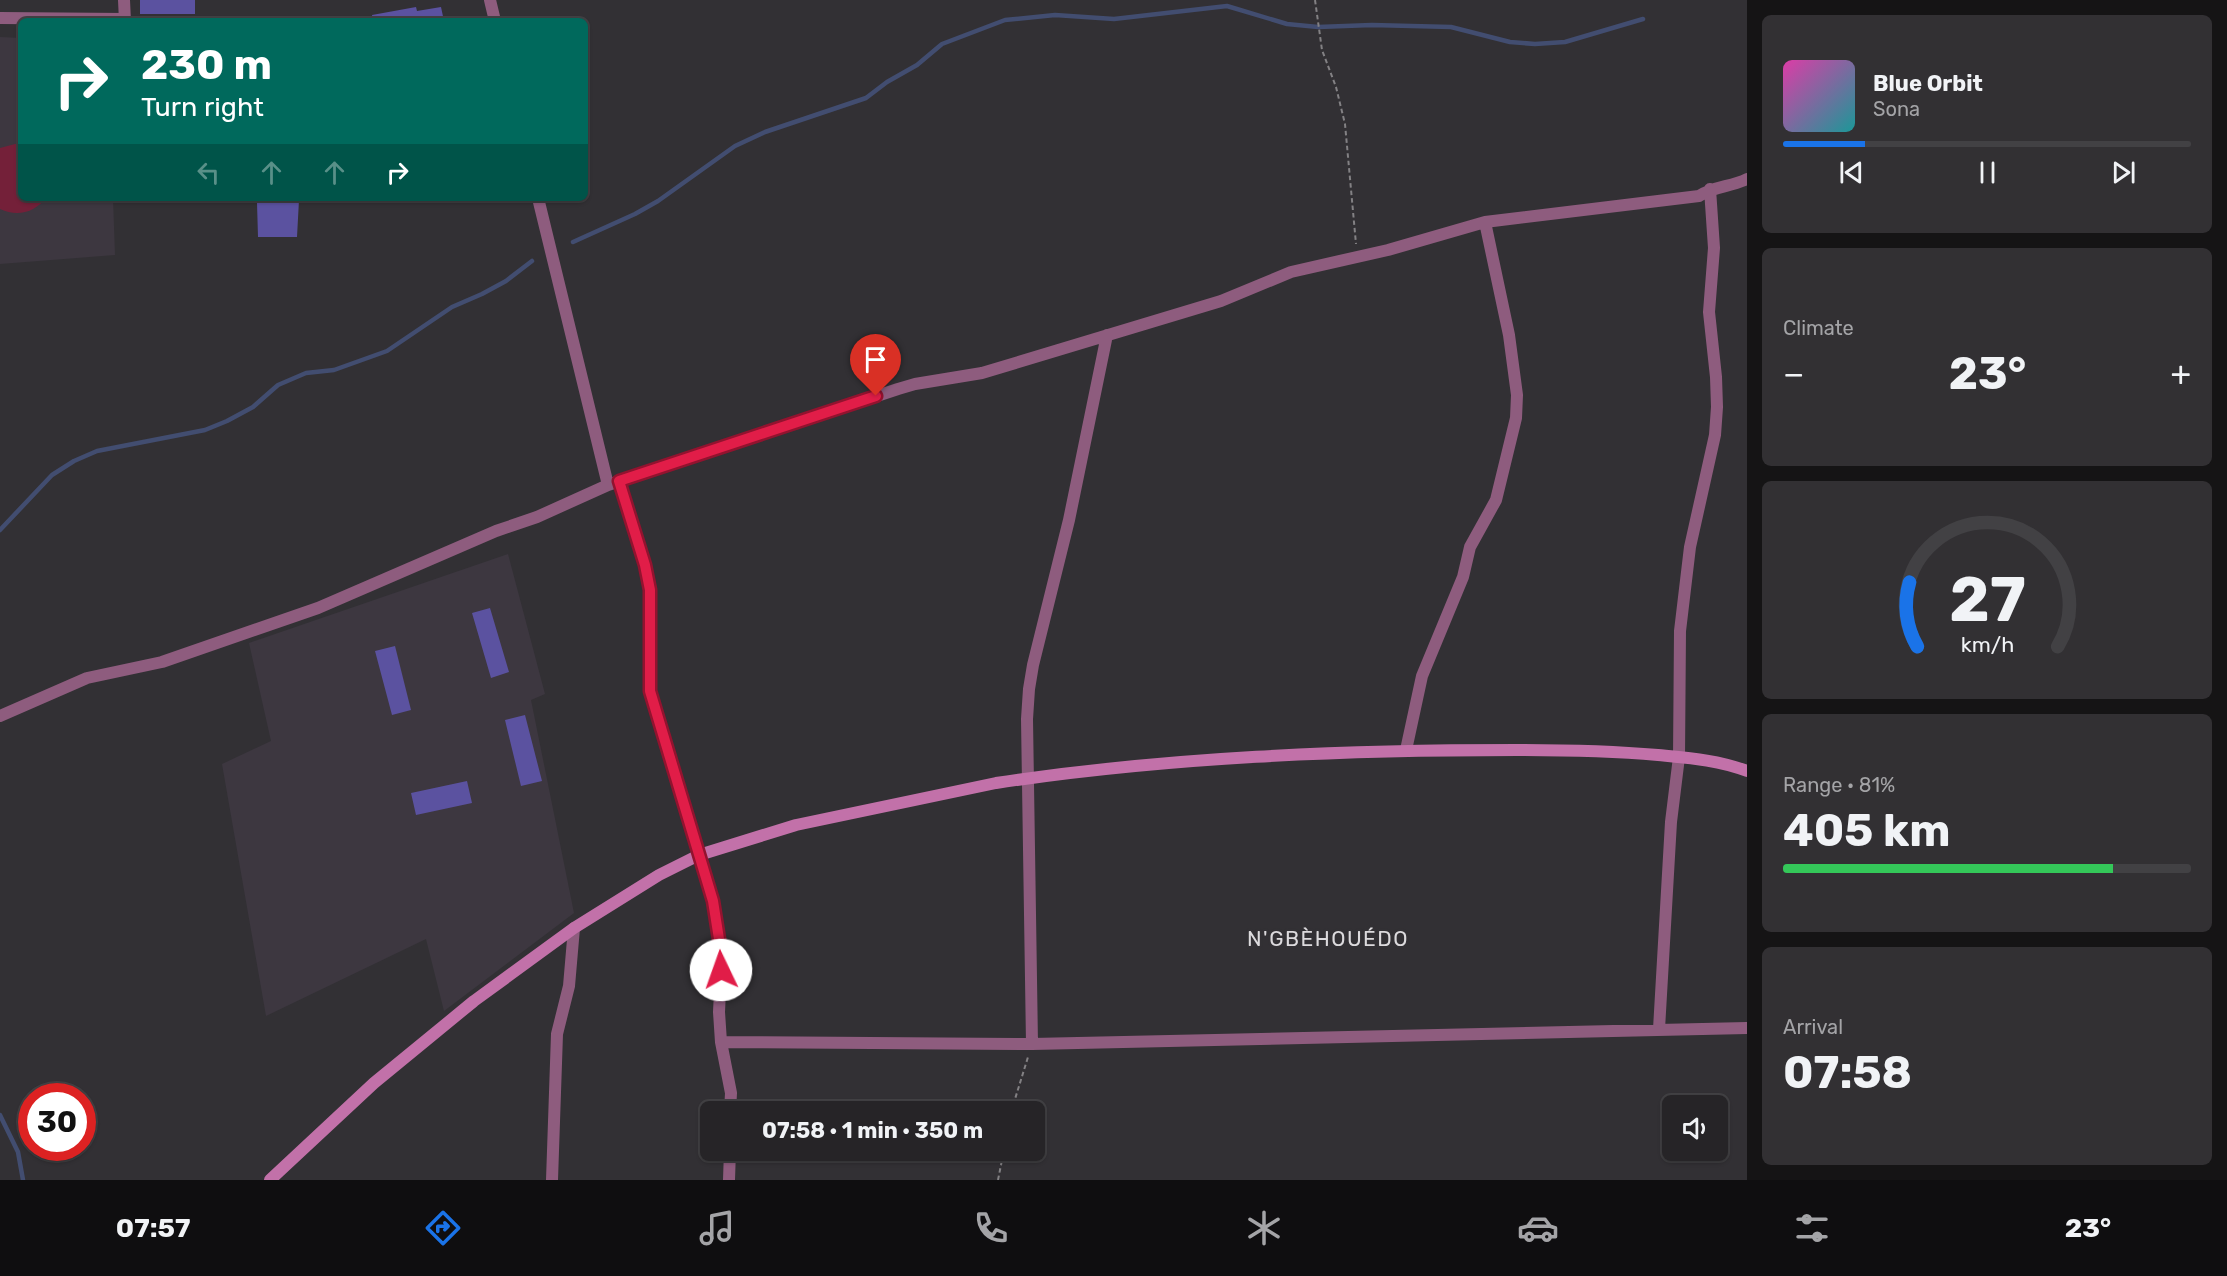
<!DOCTYPE html>
<meta charset="utf-8">
<style>
:root{--surface:#262427;--page:#323033;--text:#f1f3f6;--muted:#a4a4a7;--line:#424144;--accent:#1a73e8}
body{margin:0;font-family:Rubik,sans-serif;background:var(--page);color:var(--text);height:100vh;display:flex;flex-direction:column;font-size:22px;white-space:nowrap}
*{box-sizing:border-box;margin:0}
p{font-size:20px;color:var(--muted)}
.icon{flex:none;width:33px;height:33px;fill:none;stroke:currentColor;stroke-width:2;stroke-linecap:round;stroke-linejoin:round}
.map{position:relative;flex:1;overflow:hidden}
.side{display:flex;flex-direction:column;gap:15px;padding:15px;background:#151415;width:480px}
.side>*{flex:none}
.top-card{position:absolute;left:18px;top:18px;width:570px;height:183px;border-radius:9px;box-shadow:0 2px 4px #0004,0 0 0 2px var(--line);background:#00695c;color:#fff;overflow:hidden}
.buttons{position:absolute;left:1662px;top:1095px;display:grid;gap:12px}
.buttons a{display:grid;place-items:center;width:66px;height:66px;border-radius:9px;background:var(--surface);box-shadow:0 2px 4px #0004,0 0 0 2px var(--line);font-size:30px}
.speed{position:absolute;left:18px;top:1083px;display:flex;gap:12px;font-size:30px;font-weight:700;text-align:center}
.speed>*{display:grid;place-content:center;width:78px;height:78px;border-radius:50%;background:var(--surface);box-shadow:0 2px 4px #0004,0 0 0 2px var(--line);line-height:1}
.speed .limit{border:9px solid #d22;background:#fff;color:#111}
.pin{position:absolute;display:grid;place-items:center;width:51px;height:51px;color:#fff;margin:-62px -26px;border-radius:50% 50% 50% 0;rotate:-45deg;box-shadow:0 0 6px #0007}
.pin .icon{rotate:45deg}
.me{position:absolute;width:66px;margin:-33px;rotate:357deg;stroke-linejoin:round;filter:drop-shadow(0 0 4px #0008)}
.turn{display:flex;align-items:center;gap:21px;height:126px;padding:0 24px;font-size:27px}
.turn .icon{width:78px;height:78px;stroke-width:2.5}
.turn b{display:block;font-size:42px;line-height:51px}
.lanes{display:flex;align-items:center;height:57px;padding:0 24px;background:#0003;justify-content:center;gap:30px;direction:ltr}
.lanes .off{opacity:.35}
.big{font-size:45px;font-weight:700;line-height:1.1}
.side .widget{flex:1;display:flex;flex-direction:column;justify-content:center;gap:9px;min-width:0;padding:0 21px;border-radius:9px;background:var(--page)}
.side .dial{align-items:center;gap:0}
.dial svg{height:156px;overflow:visible;fill:none;stroke:var(--line);stroke-width:7;stroke-linecap:round;text-anchor:middle}
.dial text{fill:var(--text);stroke:none}
.song{display:flex;align-items:center;gap:18px}
.cover{width:72px;height:72px;border-radius:9px;background:linear-gradient(135deg,hsl(320 70% 55%),hsl(180 70% 35%))}
.played{height:6px;border-radius:3px;background:linear-gradient(90deg,var(--accent) 20%,var(--line) 20%)}
.keys{display:flex;justify-content:space-around;direction:ltr}
.heat{display:flex;justify-content:space-between;align-items:center;font-size:33px;direction:ltr}
.charge{height:9px;border-radius:4px;background:linear-gradient(90deg,#34c759 81%,var(--line) 0)}
.trip{position:absolute;left:700px;top:1101px;width:345px;height:60px;border-radius:9px;background:var(--surface);box-shadow:0 2px 4px #0004,0 0 0 2px var(--line);font-weight:700;line-height:60px;text-align:center}
.tab-bar{display:flex;height:96px;justify-content:space-around;align-items:center;background:#0f0e10;color:var(--muted)}
.tab-bar .icon{width:42px;height:42px}
.tab-bar .on{color:var(--accent)}
.tab-bar b{font-size:27px;color:var(--text)}
main{display:flex;flex:1;min-height:0}
.map>svg:first-child{display:block}
.built{fill:#3d3740}
.green{fill:#742039}
.lines{fill:none;stroke-linecap:round;stroke-linejoin:round}
.stream{stroke:#424d70;stroke-width:4.5}
.building{fill:#5b52a0}
.path{stroke:#838184;stroke-width:2;stroke-dasharray:4.5 3;stroke-linecap:butt}
.street{stroke:#8e5c7e;stroke-width:12}
.secondary{stroke:#c271a9;stroke-width:12}
.route-casing{stroke:#92132f;stroke-width:15}
.route{stroke:#e11d48;stroke-width:10}
.labels{text-anchor:middle;stroke-width:5;stroke-linejoin:round;paint-order:stroke}
.quarter-label{font-size:21px;letter-spacing:1.5px;fill:#dcdadd;stroke:#323034}
</style>
<main>
<div class="map">
<svg width="1747" height="1180" viewBox="0 0 1747 1180">
<rect width="100%" height="100%" fill="#323034"/>
<path class="built" d="M0 37 21 38V198H113L115 255 0 264Z
M508 554 545 694 531 700 574 913 444 1011 426 939 266 1016 222 764 271 741 249 643Z"/>
<path class="green" d="M15 144H21V198H46C34 213 17 217 0 209V148Z"/>
<g class="lines">
<path class="stream" d="M573 242 635 214 658 201 735 146 765 132 866 98 887 82 917 65 942 44 1005 20 1055 15 1114 19 1227 6 1287 24 1318 27 1372 25 1451 27 1510 42 1535 44 1565 42 1643 19
M0 530 52 475 74 461 97 451 205 430 227 421 253 407 278 385 306 373 334 370 387 351 452 307 482 294 506 281 532 261
M0 1115 18 1152 23 1180"/>
</g>
<path class="building" d="M140 0H195V14H140Z
M416 7 417 11 441 7 444 21H373L372 15Z
M279 199 299 200 297 237H258L257 203H279Z
M490 608 509 672 491 678 472 613Z
M395 646 411 710 392 715 375 651Z
M525 715 542 781 521 786 505 720Z
M467 781 472 803 416 815 411 793Z"/>
<g class="lines">
<path class="path" d="M1315 0 1322 50 1336 87 1345 124 1356 244
M1011 1112 1028 1057
M998 1180 1004 1150"/>
<path class="street" d="M124 0 125 21
M490 0 495 21
M0 18 125 19
M538 198 608 485
M619 481 645 565 650 590V691L713 901 719 939 721 970 719 1012 721 1042 731 1093 730 1112
M0 716 87 678 162 662 318 608 496 531 537 517 608 485 898 389 915 384 982 373 1221 301 1291 272 1388 250 1485 222 1699 196C1714 186 1731 187 1747 179
M1406 750 1422 676 1463 577 1470 547 1496 500 1516 418 1517 395 1509 335 1485 222
M1659 1029 1671 822 1679 757 1680 631 1690 547 1715 435 1717 407 1716 377 1709 312 1714 248 1710 189
M721 1042 1032 1044 1747 1028
M1032 1044 1027 719 1029 689 1033 665 1069 520 1107 335
M552 1180 557 1034 569 986 574 928
M729 1180 730 1150"/>
<path class="secondary" d="M270 1180 374 1083 474 1001 574 928 659 875 699 855 796 825 996 783C1169 757 1344 750 1517 750 1564 750 1611 751 1658 755 1689 758 1718 760 1747 771"/>
</g>
<g class="lines">
<g class="route-casing">
<path id="route" d="M721 970 719 939 713 901 650 691V590L645 565 619 481 876 396"/>
</g>
<use href="#route" class="route"/>
</g>
<g class="labels">
<g class="quarter-label">
<text x="1328" y="946">N'GBÈHOUÉDO</text>
</g>
</g>
</svg>
<div class="buttons">
<a><svg class="icon" aria-label="sound" viewBox="0 0 24 24"><path d="M4 9h4l5-4v14l-5-4H4zM17 9q2 3 0 6"/></svg></a>
</div>
<div class="speed"><div class="limit">30</div></div>
<div class="pin" style="left:876px;top:396px;background:#d93025"><svg class="icon" aria-label="arrive" viewBox="0 0 24 24"><path d="M6 21V4h12l-3 4 3 4H6"/></svg></div>
<svg class="me" style="left:721px;top:970px" viewBox="-20 -20 40 40"><circle r="19" fill="#fff"/><path d="M0-13L10 11 0 6-10 11z" fill="#e11d48"/></svg>
<div class="trip">07:58 · 1 min · 350 m</div>
<div class="top-card">
<div class="turn"><svg class="icon" aria-label="right" viewBox="0 0 24 24"><path d="M7 20v-9h11M14 6l5 5-5 5"/></svg><div><b>230 m</b>Turn right</div></div>
<div class="lanes"><svg class="icon off" aria-label="left" viewBox="0 0 24 24"><path d="M17 20v-9H6M10 6l-5 5 5 5"/></svg><svg class="icon off" aria-label="ahead" viewBox="0 0 24 24"><path d="M12 20V5M6 11l6-6 6 6"/></svg><svg class="icon off" aria-label="ahead" viewBox="0 0 24 24"><path d="M12 20V5M6 11l6-6 6 6"/></svg><svg class="icon" aria-label="right" viewBox="0 0 24 24"><path d="M7 20v-9h11M14 6l5 5-5 5"/></svg></div>
</div>
</div>
<section class="side">
<div class="widget">
<div class="song"><i class="cover"></i><div><b>Blue Orbit</b><p>Sona</p></div></div>
<div class="played"></div>
<div class="keys"><svg class="icon" aria-label="previous" viewBox="0 0 24 24"><path d="M18 5L8 12l10 7zM5 5v14"/></svg><svg class="icon" aria-label="pause" viewBox="0 0 24 24"><path d="M8 5v14M16 5v14"/></svg><svg class="icon" aria-label="next" viewBox="0 0 24 24"><path d="M6 5l10 7-10 7zM19 5v14"/></svg></div>
</div>
<div class="widget"><p>Climate</p>
<div class="heat"><a>−</a><b class="big">23°</b><a>+</a></div>
</div>
<div class="widget dial"><svg viewBox="0 0 100 80">
<path d="M14 69A42 42 0 1 1 86 69"/>
<path d="M14 69A42 42 0 0 1 10 36" stroke="#1a73e8"/>
<text x="50" y="56" font-size="32" font-weight="700">27</text>
<text x="50" y="72" font-size="11">km/h</text>
</svg></div>
<div class="widget"><p>Range · 81%</p><b class="big">405 km</b><div class="charge"></div></div>
<div class="widget"><p>Arrival</p><b class="big">07:58</b></div>
</section>
</main>
<nav class="tab-bar">
<b>07:57</b>
<svg class="icon on" aria-label="directions" viewBox="0 0 24 24"><path d="M12 3l9 9-9 9-9-9zM9 14v-3h6M13 9l2 2-2 2"/></svg>
<svg class="icon" aria-label="music" viewBox="0 0 24 24"><path d="M9 18V5l10-2v13"/><circle cx="6" cy="18" r="3"/><circle cx="16" cy="16" r="3"/></svg>
<svg class="icon" aria-label="phone" viewBox="0 0 24 24"><path d="M5 4h4l2 5-3 2q2 4 5 5l2-3 5 2v4C11 20 4 13 5 4z"/></svg>
<svg class="icon" aria-label="climate" viewBox="0 0 24 24"><path d="M12 3v18M4 7l16 10M4 17L20 7"/></svg>
<svg class="icon" aria-label="car" viewBox="0 0 24 24"><path d="M5 17H2v-5l4-1 3-4h7l3 4 3 1v5h-3M9 17h6M6 11h13"/><circle cx="7" cy="17" r="2"/><circle cx="17" cy="17" r="2"/></svg>
<svg class="icon" aria-label="filters" viewBox="0 0 24 24"><path d="M4 7h16M4 17h16"/><circle cx="9" cy="7" r="2"/><circle cx="15" cy="17" r="2"/></svg>
<b>23°</b>
</nav>
